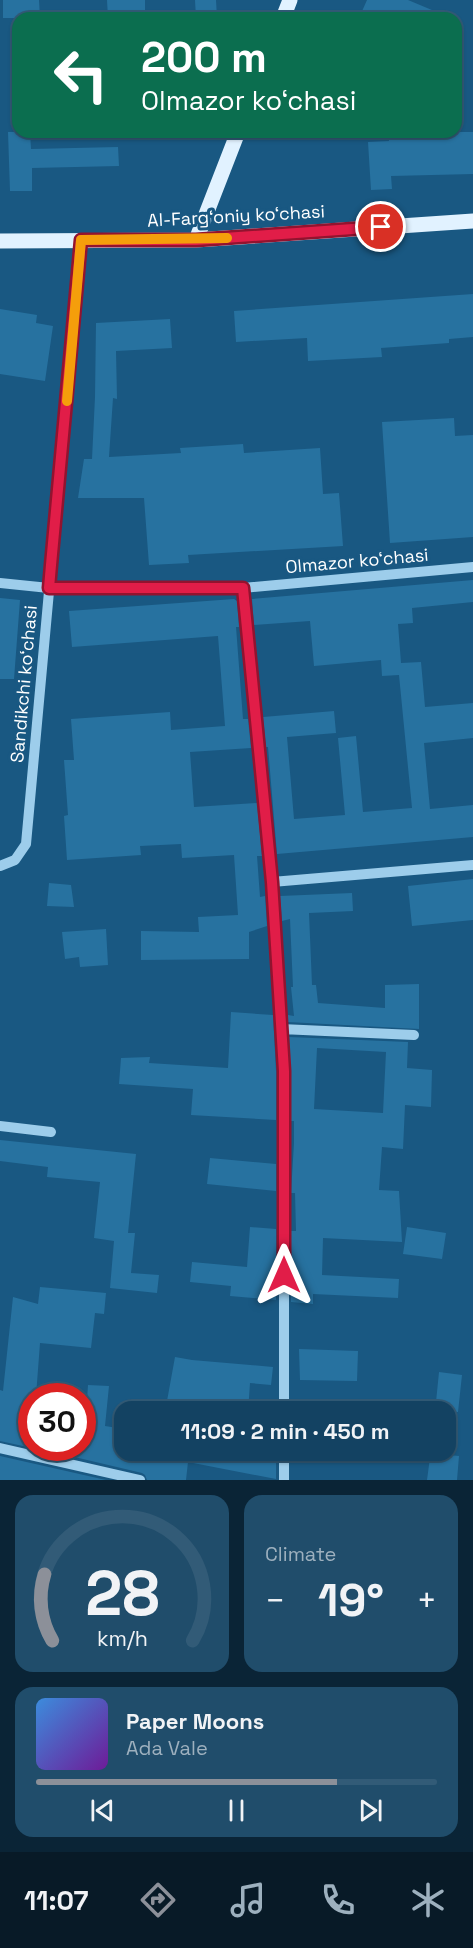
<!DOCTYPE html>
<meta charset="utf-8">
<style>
:root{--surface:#134262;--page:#204d6b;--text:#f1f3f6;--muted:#9db0be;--line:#325b77;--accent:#8c9099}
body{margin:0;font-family:"Space Grotesk",sans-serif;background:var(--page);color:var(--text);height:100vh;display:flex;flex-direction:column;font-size:22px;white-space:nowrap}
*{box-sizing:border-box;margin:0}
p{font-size:20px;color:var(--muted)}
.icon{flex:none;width:33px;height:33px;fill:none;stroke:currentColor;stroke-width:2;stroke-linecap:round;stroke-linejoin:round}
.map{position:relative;height:1480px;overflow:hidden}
.sheet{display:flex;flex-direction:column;gap:15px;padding:15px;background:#0a2436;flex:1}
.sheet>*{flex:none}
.guide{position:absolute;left:12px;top:12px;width:450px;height:126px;border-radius:18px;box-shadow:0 2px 4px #0004,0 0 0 2px var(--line);background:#0b6e4f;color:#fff;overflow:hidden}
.speed{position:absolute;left:18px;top:1383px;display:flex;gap:12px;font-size:30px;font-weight:700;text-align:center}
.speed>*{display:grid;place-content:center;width:78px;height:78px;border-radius:50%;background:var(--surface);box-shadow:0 2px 4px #0004,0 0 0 2px var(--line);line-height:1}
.speed .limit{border:9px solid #d22;background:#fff;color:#111}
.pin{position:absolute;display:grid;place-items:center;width:51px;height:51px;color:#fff;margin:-26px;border:3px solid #fff;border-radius:50%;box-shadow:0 2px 6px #0007}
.me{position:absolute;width:66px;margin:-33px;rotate:0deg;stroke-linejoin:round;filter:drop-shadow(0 0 4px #0008)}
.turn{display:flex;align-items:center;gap:21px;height:126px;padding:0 30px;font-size:27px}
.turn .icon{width:78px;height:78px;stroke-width:2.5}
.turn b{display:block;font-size:42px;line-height:51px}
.big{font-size:45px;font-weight:700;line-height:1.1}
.sheet .card{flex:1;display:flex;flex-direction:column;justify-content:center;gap:9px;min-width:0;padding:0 21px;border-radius:18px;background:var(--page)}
.sheet .dial{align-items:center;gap:0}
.dial svg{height:156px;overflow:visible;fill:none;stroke:var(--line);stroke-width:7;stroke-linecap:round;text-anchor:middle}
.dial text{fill:var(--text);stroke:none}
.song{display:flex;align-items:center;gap:18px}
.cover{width:72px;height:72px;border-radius:9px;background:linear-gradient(135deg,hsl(210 70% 55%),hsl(280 70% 35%))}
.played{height:6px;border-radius:3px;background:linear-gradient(90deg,var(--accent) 75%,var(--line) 75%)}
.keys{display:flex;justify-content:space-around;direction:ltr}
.heat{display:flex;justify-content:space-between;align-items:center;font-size:33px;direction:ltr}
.sheet .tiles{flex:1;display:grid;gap:15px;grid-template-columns:1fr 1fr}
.card:last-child{grid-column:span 2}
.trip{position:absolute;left:114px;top:1401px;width:342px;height:60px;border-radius:18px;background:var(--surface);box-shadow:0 2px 4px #0004,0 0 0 2px var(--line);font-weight:700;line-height:60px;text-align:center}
.menu{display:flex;height:96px;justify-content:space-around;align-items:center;background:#081a27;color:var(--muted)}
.menu .icon{width:42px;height:42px}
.menu .selected{color:var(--accent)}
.menu b{font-size:27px;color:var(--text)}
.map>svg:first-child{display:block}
.building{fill:#2772a0;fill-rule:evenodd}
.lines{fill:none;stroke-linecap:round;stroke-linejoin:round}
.minor{stroke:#9dcdeb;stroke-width:10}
.major{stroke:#e1f2ff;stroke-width:15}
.route-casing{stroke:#92132f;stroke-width:15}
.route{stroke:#e11d48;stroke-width:10}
.slow{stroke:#f59e0b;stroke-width:10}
.labels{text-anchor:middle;stroke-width:6;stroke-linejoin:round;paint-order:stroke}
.street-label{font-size:18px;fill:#fff;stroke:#195882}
</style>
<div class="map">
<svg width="473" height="1480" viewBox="0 0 473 1480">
<rect width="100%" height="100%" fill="#195882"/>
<path class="building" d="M3 0H39L40 18H3Z
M107 0H145V18H108Z
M195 0H216L217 18H196Z
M367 0H408L451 18H359Z
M8 132H30L31 149 118 147 119 166 32 168V191H10Z
M388 132H473V174L391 176 392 189 371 190 368 142 389 141Z
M473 294V337L449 339V343L381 348 382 357 308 361 307 338 236 342 234 311Z
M0 309 37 315 36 323 53 326 45 381 0 374Z
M170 319 172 348 116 351 117 399 113 398 109 457 181 453 180 448 243 444 244 453 320 448 323 494 339 493 343 546 188 555 189 563 149 565 144 498H78L84 459H92L95 397 96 323Z
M454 418 455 436 473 435V537L390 543 382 422Z
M473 580V602L412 608 413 623 398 624 401 663 421 662 425 707 473 703V738L424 743 430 809 473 805V837L277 854 268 747H266L263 717 334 711 336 733 287 737 294 819 345 815 338 738 356 736 363 812 412 808 399 675 382 676 381 660 314 666 310 621 254 625 252 599Z
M0 598 20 600 14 679H0Z
M234 599 237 601 239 627H236L243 719H248L251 748 190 752 194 807 257 803 262 856H257L260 897 265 896 267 926 249 932V959L141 960V931L199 932 198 917 238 915 234 855 182 858 181 844 140 846 141 855 67 860 64 816 68 815 64 760H74L71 719 170 712 171 730 225 726 218 636 72 647 69 611Z
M473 879V920L412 926 408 886Z
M49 883 71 885 74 907 47 906Z
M352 893 353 911 309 913 312 985H316L318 1003 385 1008V985L419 984V1029L288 1022V1015L294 1016 291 987H293L290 919 282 921 280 896Z
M106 929 108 965 80 967 79 957 65 959 62 932Z
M231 1012 273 1015 276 1071V1120L191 1115 193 1089 119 1084 121 1058 150 1057 149 1063 228 1068Z
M289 1037 408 1042 407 1068 432 1070 431 1107 405 1105 403 1149 382 1147 379 1190 399 1191 402 1242 323 1238 322 1275 399 1279 398 1298 313 1294V1304L291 1302V1231H296L295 1193H291L294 1143V1121H291ZM317 1048 386 1052 383 1113 314 1109Z
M0 1140 136 1154 128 1233H135L131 1273 159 1275 157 1293 110 1288 114 1241 94 1238 100 1182 47 1177 48 1167 0 1161Z
M210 1158 276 1164V1191L207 1184Z
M250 1227 276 1229V1300L230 1296 231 1286 190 1282 192 1262 247 1267Z
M407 1227 446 1233 442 1259 403 1254Z
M40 1287 106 1293 104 1314 95 1313 91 1348 40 1343 36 1396H32V1448L0 1441V1390L3 1391 13 1297 38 1304Z
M299 1349 358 1351 357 1381 300 1380Z
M175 1357 192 1360 273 1367 271 1385 250 1383 248 1412H165Z
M439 1372 462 1375 458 1412H435Z
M88 1385 109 1386 105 1426 124 1429V1450H276V1479L188 1462 186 1480H147L145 1475 142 1473 45 1450H82V1414L86 1415Z
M431 1450H448V1455L459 1456 457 1480H427Z
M0 1456 106 1480H0Z"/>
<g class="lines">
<path class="minor" d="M0 583 49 588H243L473 567
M243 588 272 882 284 1071V1412
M0 866 15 860 26 844 81 240
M272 882 473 865
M281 1029 414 1035
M0 1126 51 1132
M0 1448 140 1480
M284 1450V1480"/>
<path class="major" d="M283 18 290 0
M196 240 238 132
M0 241 196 240 473 221"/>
</g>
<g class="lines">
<g class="route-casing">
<path id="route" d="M284 1275V1071L272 882 243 588H49L51 565 81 240H196L381 227"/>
</g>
<use href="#route" class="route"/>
<path class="slow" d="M67 401 81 240 227 238"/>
</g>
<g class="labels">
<g class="street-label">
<text transform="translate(236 216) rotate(-3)" y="6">Al-Fargʻoniy koʻchasi</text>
<text transform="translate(357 561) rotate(-5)" y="6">Olmazor koʻchasi</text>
<text transform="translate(24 684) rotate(-85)" y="6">Sandikchi koʻchasi</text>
</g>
</g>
</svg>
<div class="speed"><div class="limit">30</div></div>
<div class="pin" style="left:381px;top:227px;background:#d93025"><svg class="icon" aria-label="arrive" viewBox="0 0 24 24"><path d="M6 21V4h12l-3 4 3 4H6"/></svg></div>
<svg class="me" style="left:284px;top:1275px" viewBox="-20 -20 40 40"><path d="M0-17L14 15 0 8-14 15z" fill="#e11d48" stroke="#fff" stroke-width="4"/></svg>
<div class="trip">11:09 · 2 min · 450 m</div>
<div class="guide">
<div class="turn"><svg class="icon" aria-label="left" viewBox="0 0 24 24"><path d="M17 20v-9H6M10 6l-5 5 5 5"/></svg><div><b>200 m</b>Olmazor koʻchasi</div></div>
</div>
</div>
<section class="sheet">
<div class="tiles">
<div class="card dial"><svg viewBox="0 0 100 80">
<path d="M14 69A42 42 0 1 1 86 69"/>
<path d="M14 69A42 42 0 0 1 10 35" stroke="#8c9099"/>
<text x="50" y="56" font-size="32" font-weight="700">28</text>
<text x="50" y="72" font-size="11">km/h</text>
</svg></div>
<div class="card"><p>Climate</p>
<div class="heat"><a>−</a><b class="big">19°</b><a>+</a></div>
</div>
<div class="card">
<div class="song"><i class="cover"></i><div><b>Paper Moons</b><p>Ada Vale</p></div></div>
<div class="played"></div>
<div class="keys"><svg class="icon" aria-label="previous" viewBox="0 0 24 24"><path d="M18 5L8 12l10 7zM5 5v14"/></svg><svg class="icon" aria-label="pause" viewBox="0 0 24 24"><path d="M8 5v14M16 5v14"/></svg><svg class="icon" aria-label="next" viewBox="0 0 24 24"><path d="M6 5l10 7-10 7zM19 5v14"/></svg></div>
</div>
</div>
</section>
<nav class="menu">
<b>11:07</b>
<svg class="icon selected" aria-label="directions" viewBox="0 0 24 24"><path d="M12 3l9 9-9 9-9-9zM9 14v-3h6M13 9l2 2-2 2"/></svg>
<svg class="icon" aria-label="music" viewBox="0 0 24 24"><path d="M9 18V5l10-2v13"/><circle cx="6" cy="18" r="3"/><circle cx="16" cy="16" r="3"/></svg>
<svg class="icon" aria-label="phone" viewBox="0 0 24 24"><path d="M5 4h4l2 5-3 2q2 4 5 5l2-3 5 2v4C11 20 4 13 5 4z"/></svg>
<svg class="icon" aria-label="climate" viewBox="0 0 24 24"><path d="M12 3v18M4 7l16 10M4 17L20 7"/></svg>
</nav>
